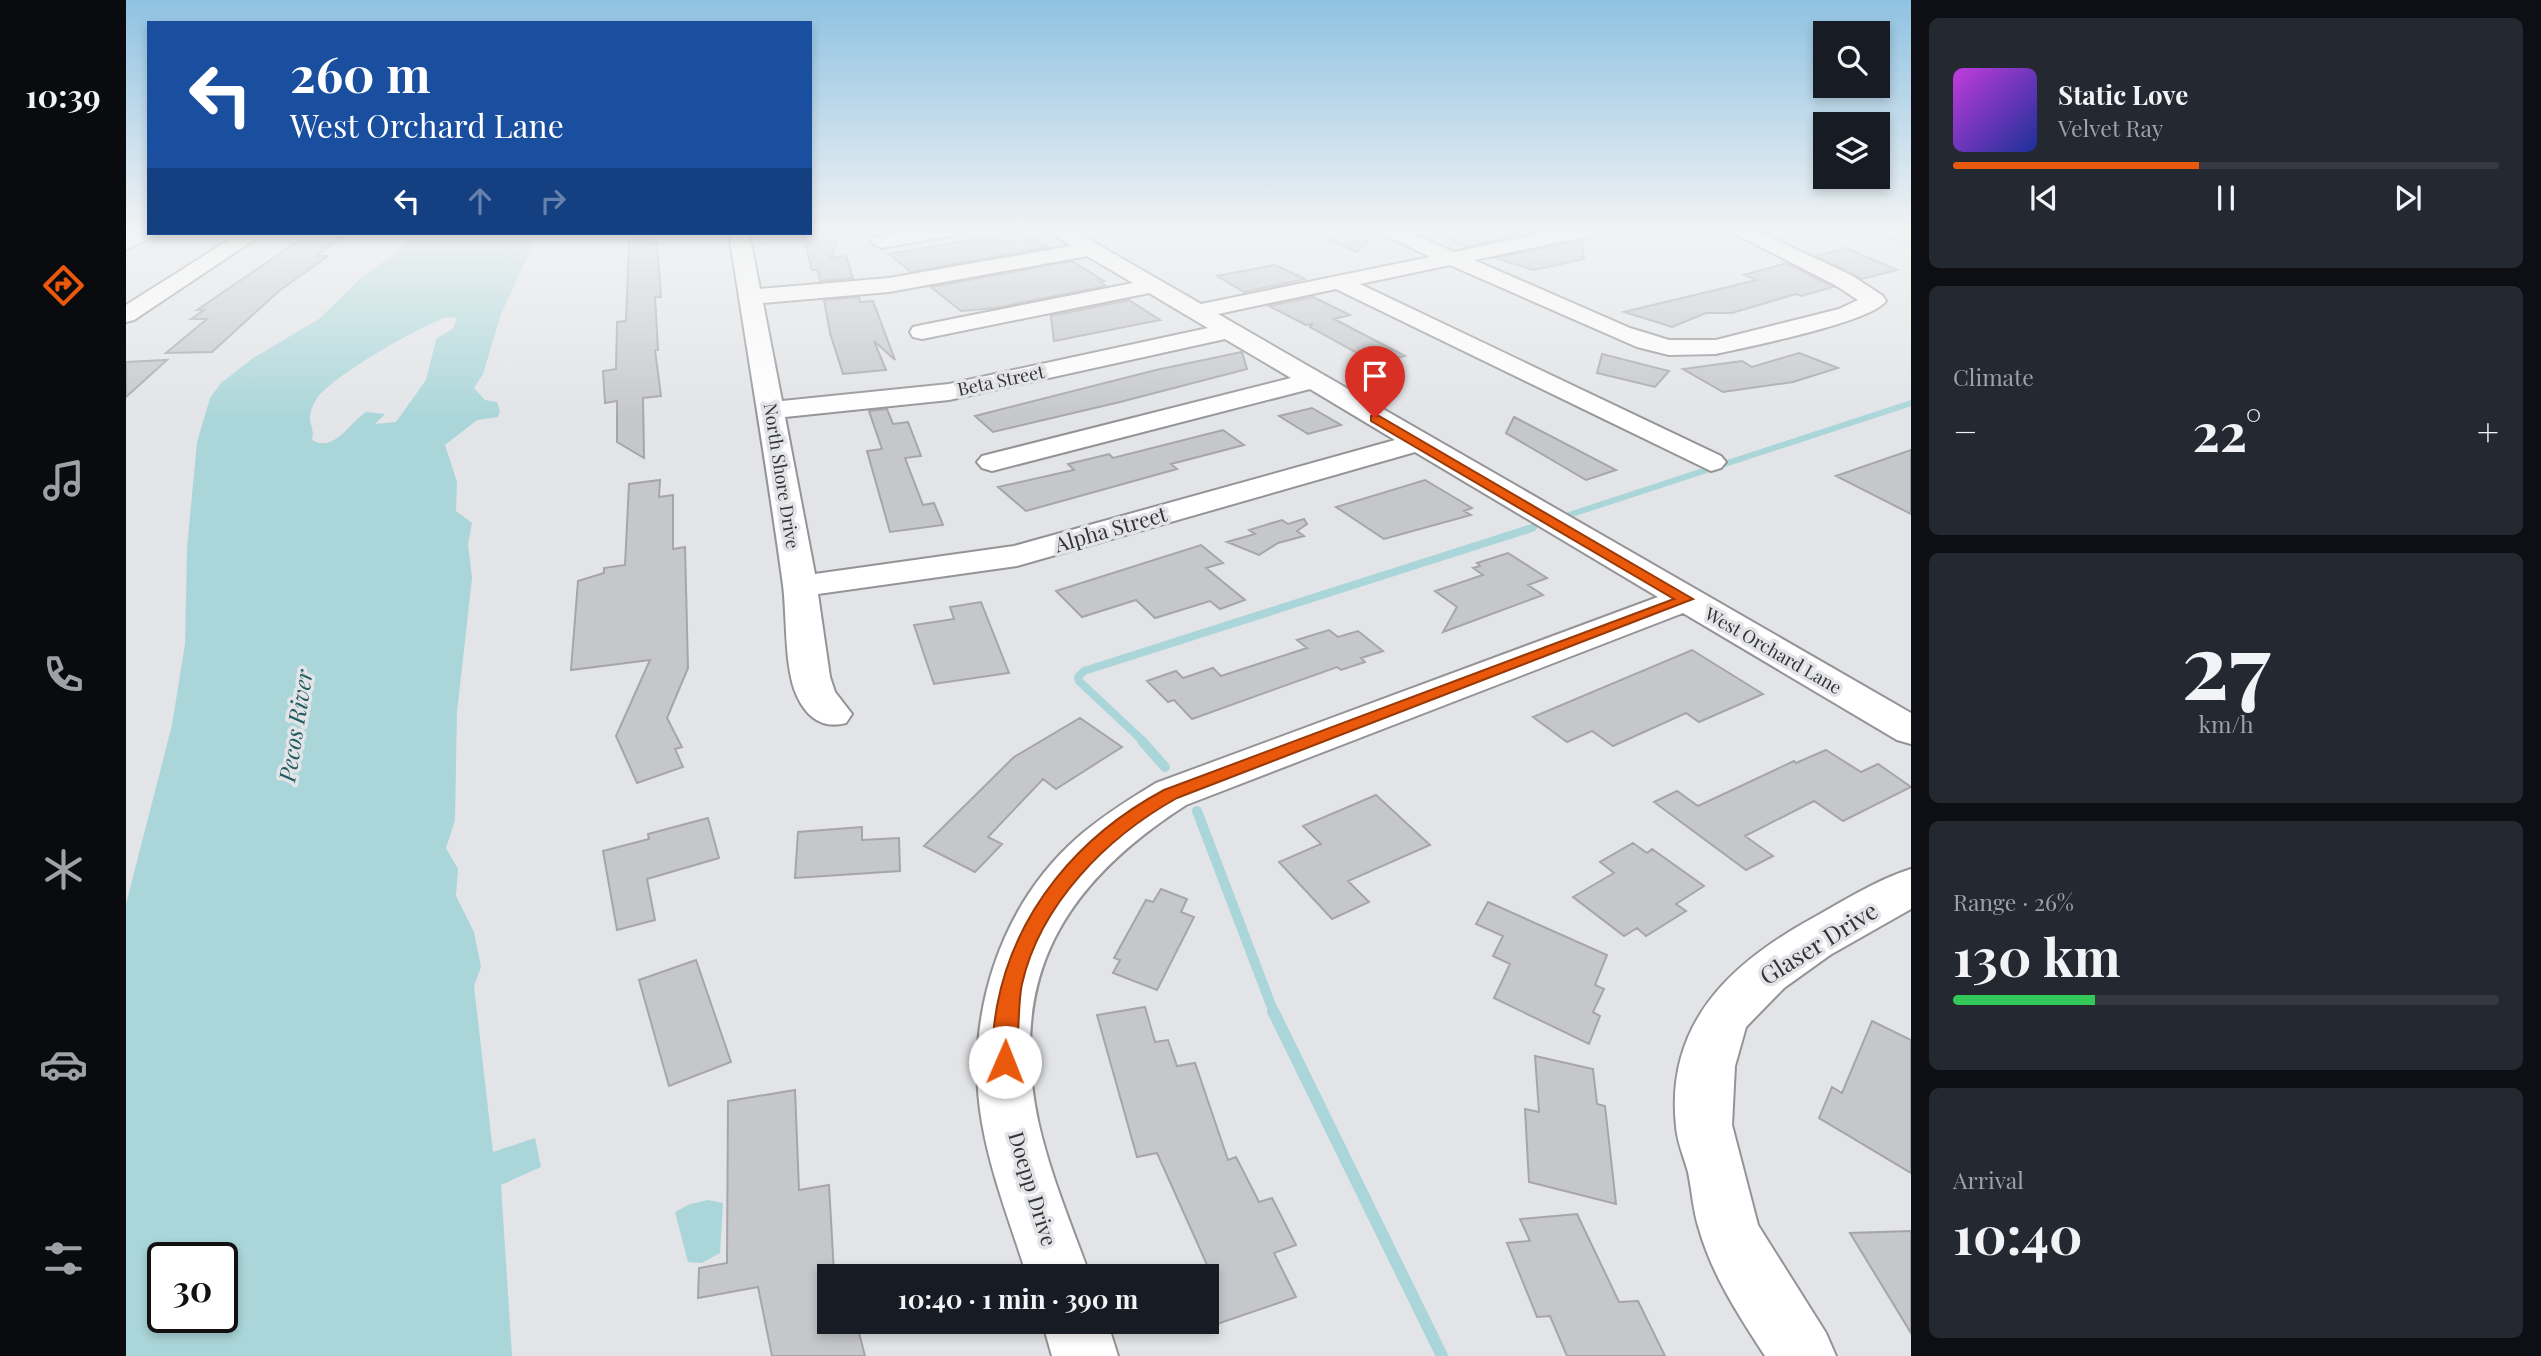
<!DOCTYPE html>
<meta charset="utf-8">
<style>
:root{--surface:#171b24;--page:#242831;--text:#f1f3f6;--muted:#9ea1a6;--line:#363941;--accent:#ea580c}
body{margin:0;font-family:"Playfair Display",serif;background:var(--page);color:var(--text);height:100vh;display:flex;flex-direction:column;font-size:26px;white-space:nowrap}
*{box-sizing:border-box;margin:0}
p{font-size:23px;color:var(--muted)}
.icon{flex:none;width:38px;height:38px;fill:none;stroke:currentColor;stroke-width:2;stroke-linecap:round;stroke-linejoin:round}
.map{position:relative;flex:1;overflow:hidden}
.panel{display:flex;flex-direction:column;gap:18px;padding:18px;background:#0d0f14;width:630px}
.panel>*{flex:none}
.top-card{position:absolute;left:21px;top:21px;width:665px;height:214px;border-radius:0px;box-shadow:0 4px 10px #0003;background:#1a4fa0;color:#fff;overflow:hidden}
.buttons{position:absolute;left:1687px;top:21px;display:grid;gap:14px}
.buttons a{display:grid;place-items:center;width:77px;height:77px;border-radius:0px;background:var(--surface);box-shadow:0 4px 10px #0003;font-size:35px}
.speed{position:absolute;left:21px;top:1242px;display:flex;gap:14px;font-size:35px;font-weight:700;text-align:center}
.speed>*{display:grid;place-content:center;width:91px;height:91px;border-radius:50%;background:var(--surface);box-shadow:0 4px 10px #0003;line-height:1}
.speed .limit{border:4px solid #111;border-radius:10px;background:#fff;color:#111}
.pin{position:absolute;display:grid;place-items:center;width:60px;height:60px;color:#fff;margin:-72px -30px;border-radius:50% 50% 50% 0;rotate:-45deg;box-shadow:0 0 7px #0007}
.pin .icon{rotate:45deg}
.me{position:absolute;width:77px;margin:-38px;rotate:1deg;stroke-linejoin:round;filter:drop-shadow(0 0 5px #0008)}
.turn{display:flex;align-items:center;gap:24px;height:147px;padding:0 28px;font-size:32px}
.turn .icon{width:91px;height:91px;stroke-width:2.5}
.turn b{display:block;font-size:49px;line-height:60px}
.lanes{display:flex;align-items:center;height:66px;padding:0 28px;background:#0003;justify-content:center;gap:35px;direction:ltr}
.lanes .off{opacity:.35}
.big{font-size:52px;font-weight:700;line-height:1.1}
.panel .tile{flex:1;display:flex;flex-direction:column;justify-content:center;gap:10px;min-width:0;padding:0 24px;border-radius:10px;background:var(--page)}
.panel .dial{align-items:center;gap:0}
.dial b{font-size:91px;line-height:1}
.song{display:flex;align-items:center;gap:21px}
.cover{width:84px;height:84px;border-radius:10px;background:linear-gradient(135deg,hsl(290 70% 55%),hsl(230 70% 35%))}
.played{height:7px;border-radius:4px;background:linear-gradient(90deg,var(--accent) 45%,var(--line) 45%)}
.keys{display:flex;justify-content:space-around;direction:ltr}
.heat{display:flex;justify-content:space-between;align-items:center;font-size:38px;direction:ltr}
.charge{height:10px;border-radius:5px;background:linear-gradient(90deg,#34c759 26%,var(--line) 0)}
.trip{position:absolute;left:691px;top:1264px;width:402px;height:70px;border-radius:0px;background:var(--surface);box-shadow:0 4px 10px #0003;font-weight:700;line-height:70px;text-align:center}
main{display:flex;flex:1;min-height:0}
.menu{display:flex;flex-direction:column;width:126px;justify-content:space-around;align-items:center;background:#090b0e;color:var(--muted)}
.menu .icon{width:49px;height:49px}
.menu .active{color:var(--accent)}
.menu b{font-size:32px;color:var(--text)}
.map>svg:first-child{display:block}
.water{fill:#aad6d9;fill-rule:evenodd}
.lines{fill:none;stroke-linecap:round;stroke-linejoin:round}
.stream-far4{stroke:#aad6d9;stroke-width:4.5}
.stream-far3{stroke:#aad6d9;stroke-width:6}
.stream-far2{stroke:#aad6d9;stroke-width:8}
.stream-far1{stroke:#aad6d9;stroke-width:10}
.stream{stroke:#aad6d9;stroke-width:12}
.building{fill:#c6c7ca;stroke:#a6a6a9;stroke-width:2}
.minor-casing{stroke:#949497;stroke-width:4}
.minor{fill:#fff;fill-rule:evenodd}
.route{fill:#ea580c;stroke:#983908;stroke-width:2}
.labels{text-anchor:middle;stroke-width:7;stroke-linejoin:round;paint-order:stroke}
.far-street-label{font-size:18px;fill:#333334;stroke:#e3e4e7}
.street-label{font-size:21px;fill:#333334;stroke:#e3e4e7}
.water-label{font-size:23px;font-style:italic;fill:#205c60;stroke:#e3e4e7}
.near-street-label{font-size:24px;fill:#333334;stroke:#e3e4e7}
</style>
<main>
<nav class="menu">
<b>10:39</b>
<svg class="icon active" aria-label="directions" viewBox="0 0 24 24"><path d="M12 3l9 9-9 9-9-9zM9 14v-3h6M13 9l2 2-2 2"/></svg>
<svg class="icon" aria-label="music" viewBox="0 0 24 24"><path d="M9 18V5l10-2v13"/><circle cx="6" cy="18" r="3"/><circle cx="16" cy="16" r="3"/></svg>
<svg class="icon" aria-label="phone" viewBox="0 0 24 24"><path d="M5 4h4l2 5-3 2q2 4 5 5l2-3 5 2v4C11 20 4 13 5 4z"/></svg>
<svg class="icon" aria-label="climate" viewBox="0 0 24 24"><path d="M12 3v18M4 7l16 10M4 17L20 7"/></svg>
<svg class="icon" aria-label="car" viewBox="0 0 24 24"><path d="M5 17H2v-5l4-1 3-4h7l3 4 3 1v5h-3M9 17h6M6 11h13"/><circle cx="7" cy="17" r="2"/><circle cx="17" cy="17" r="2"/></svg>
<svg class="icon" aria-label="filters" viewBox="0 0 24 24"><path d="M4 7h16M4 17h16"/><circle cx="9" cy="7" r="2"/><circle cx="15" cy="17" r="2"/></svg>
</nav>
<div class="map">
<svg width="1785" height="1356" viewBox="0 0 1785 1356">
<rect width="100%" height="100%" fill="#e3e4e7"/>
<path class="water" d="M289 233H412L375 314 357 374 348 388 359 400 371 402 374 411 372 417 351 420 319 445 331 482 330 511 346 523 342 544 346 578 331 712 329 820 320 848 332 869 330 896 348 932 355 967 348 986 367 1152 409 1138 415 1167 375 1185 386 1356H0V904L46 725 59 644 61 548 71 442 84 398 95 383 127 358 193 319 235 278 267 255ZM322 317 330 318C330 333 318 331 310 340L300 380 270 422 249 424 259 414 240 412C223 423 209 453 186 440 190 426 177 422 190 400 202 378 297 324 322 317ZM37 1258H96V1318H37Z
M582 1200 597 1203 594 1253 576 1263 562 1262 549 1212 564 1204Z"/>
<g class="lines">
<path class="stream-far4" d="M1753 229 1764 238 1785 246"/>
<path class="stream-far3" d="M1440 516 1785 403
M1400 529 1408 527"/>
<path class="stream-far2" d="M1018 742 953 681 952 677 958 671 1406 528"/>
<path class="stream-far1" d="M1016 741 1039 767
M1071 811 1148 1013"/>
<path class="stream" d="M1147 1011 1316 1356"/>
</g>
<path class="building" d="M684 229H715L705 258 720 256 727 278 694 281 692 270H686L677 233H684Z
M1180 229H1246L1250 233 1231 252Z
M1300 229H1423L1341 247Z
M895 231 922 247 785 272 763 254Z
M181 235H219L190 256H202L153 291 86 352 40 353 81 319H65L78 310H71Z
M528 238 527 242H531L535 297H529L532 350H529L535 396 517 398 518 458 491 442V401L479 403 477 371 490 369 491 322 500 321 503 240Z
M1456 240 1458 259 1407 270 1369 258Z
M1720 248 1771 270 1736 279 1690 256Z
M946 261 978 281 974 282 980 286 869 308 835 311 805 287Z
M1661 263 1707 287 1675 296 1670 294 1606 313H1580L1546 327 1498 312 1631 280 1618 275Z
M1149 265 1179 279 1118 292 1091 276Z
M733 297 734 302 747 301 769 360 748 341 760 370 717 374 704 333 698 300Z
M1187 297 1224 315 1208 319 1279 356 1249 363 1184 327 1186 324 1180 325 1143 306Z
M1003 300 1034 320 928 341 925 316Z
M1116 352 1121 369 994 402 867 432 849 416 1030 370Z
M1673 353 1712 368 1667 382 1597 392 1557 369 1616 361 1626 367Z
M1476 354 1543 371 1529 387 1471 373Z
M41 360 0 397V362Z
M1186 408 1215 425 1182 434 1153 416Z
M761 409 767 424 782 422 795 456 779 458 797 505 808 503 817 525 764 532 741 451 756 449 743 411Z
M1388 417 1490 470 1460 480 1380 433Z
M1097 430 1118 445 1045 464 1051 469 900 511 872 487 948 470 942 464 983 454 987 458Z
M1785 450V514L1710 476Z
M534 480 533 497 547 495V549L559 547 562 668 541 718 556 747 549 749 557 767 511 783 490 736 524 660 445 670 452 581 478 573V568L499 565 503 484Z
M1299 480 1346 508 1338 511 1345 515 1258 539 1210 507Z
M1178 519 1181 524 1171 531 1178 536 1152 543 1133 555 1101 542 1129 534 1123 530 1156 520 1162 524Z
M1075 545 1097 563 1080 568 1119 600 1094 609 1084 601 1029 618 1010 600 956 617 930 591Z
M1382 553 1421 578 1402 585 1417 595 1317 632 1331 607 1309 591 1357 575 1347 568 1354 566 1351 563Z
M855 602 883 673 808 684 788 625 828 619 824 607Z
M1203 630 1212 637 1232 631 1257 651 1235 658 1239 662 1215 670 1211 667 1066 719 1048 700 1042 702 1021 681 1050 671 1057 678 1087 668 1095 676 1181 648 1171 640Z
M1566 650 1637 694 1573 722 1560 713 1487 746 1466 731 1441 742 1407 717Z
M954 718 996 747 930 789 917 779 862 837 876 844 849 872 798 846 888 757Z
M1700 750 1735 772 1752 764 1785 787 1717 821 1688 801 1619 836 1647 856 1620 870 1528 802 1551 791 1572 806 1668 761 1670 763Z
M1250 795 1304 845 1222 881 1243 902 1206 919 1153 862 1195 844 1177 826Z
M582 818 593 858 521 879 529 920 491 930 477 851 523 839 522 834Z
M736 827V840L773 838 774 871 669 878 672 832Z
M1507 843 1521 853 1526 849 1578 886 1550 904 1560 911 1520 936 1511 928 1498 936 1447 897 1488 873 1474 862Z
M1035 889 1061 899 1055 912 1068 917 1031 990 987 973 994 960 988 958 1020 900 1027 902Z
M1362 902 1481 955 1469 985 1478 989 1467 1012 1474 1016 1463 1044 1368 998 1384 964 1367 956 1377 936 1350 924Z
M570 960 605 1062 543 1086 513 980Z
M1019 1007 1029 1042 1042 1040 1051 1066 1069 1063 1102 1160 1110 1157 1133 1202 1146 1198 1170 1245 1148 1253 1170 1297 1082 1327V1267L1031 1153 1011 1157 971 1015Z
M1746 1021 1785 1040V1173L1693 1118 1706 1087 1716 1093Z
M1409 1056 1467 1069 1471 1104 1479 1106 1490 1204 1403 1182 1399 1109 1413 1112Z
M669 1090 673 1190 703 1185 708 1273 704 1274V1321H730L739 1356H646L632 1287 572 1298 573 1268 601 1263 602 1101Z
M1451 1214 1493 1302 1512 1301 1539 1356H1441L1424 1316 1411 1317 1381 1243 1404 1241 1394 1219Z
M1785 1231V1333L1724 1233Z"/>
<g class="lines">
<g class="minor-casing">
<path id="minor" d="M12 229 32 233 0 250V236Z
M793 229H839L829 235 755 248 745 242 748 238Z
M920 229H945L1075 304 1304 257 1248 229H1275L1328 252 1436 229H1476L1466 235 1348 260 1504 328 1543 340H1590L1713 309 1732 300 1709 285 1600 229H1626L1725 275 1757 296 1760 301C1746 322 1621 347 1590 354L1543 355 1511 347 1324 265 1234 284 1595 456 1600 462 1595 468 1585 471 1210 289 1092 314 1785 713V744L1771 740 1557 613 1060 805C939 883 880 976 913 1125 925 1177 946 1226 964 1276H901C885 1225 865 1175 856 1123 838 1020 872 908 951 838 975 817 1002 800 1030 783L1532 597 1289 452 891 566 692 594 704 677 709 692 726 714 720 723C697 729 681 718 671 696 658 668 661 617 657 585 641 468 621 350 603 233H623L634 289 763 278 945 246ZM961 256 1007 283 796 325 787 327 784 332 787 337 796 339 1023 293 1082 328 823 384 656 401 637 303 763 292ZM1099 339 1165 378 856 456 851 462 856 468 866 471 1184 389 1269 440 888 546 689 574 659 417 823 400Z
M114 233H138L8 320 0 322V305Z
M1785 869V909L1704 955 1658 988 1620 1027 1609 1066 1606 1125 1632 1225 1700 1333 1710 1356H1639C1613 1316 1586 1275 1573 1229 1567 1211 1566 1191 1562 1172 1558 1157 1551 1142 1550 1126 1539 1024 1604 964 1685 919 1717 901 1750 880 1785 869Z
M916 1321H981L992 1356H926Z"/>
</g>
<use href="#minor" class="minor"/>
</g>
<linearGradient id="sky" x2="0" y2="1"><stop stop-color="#8fc2e2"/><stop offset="0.55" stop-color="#f2f3f4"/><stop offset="1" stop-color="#f2f3f4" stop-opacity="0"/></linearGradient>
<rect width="1785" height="419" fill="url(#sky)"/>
<path class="route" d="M1245 416H1253L1567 599 1051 798C981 837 914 904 896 984 891 1006 894 1054 887 1069L879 1072 871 1069C863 1052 868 1024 871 1006 889 910 954 835 1038 790L1548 599 1245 421Z"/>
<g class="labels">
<g class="far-street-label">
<text transform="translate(875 381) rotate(-12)" y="6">Beta Street</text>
<text transform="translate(655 476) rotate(81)" y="6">North Shore Drive</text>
<text transform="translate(1647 651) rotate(30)" y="6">West Orchard Lane</text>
</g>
<g class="street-label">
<text transform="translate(985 530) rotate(-16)" y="7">Alpha Street</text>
<text transform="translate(906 1189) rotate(73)" y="7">Doepp Drive</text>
</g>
<g class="water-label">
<text transform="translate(170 726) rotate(-81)" y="8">Pecos River</text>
</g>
<g class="near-street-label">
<text transform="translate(1693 944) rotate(-32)" y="8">Glaser Drive</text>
</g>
</g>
</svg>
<div class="buttons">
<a><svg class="icon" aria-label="search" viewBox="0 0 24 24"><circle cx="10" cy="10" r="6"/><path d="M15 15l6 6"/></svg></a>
<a><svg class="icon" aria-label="layers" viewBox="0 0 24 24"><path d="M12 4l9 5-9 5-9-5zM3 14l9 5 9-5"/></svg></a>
</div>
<div class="speed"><div class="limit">30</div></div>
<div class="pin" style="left:1249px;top:418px;background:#d93025"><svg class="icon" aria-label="arrive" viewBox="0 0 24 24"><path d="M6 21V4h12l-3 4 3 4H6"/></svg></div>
<svg class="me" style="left:879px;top:1062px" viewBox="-20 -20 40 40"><circle r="19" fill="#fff"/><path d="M0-13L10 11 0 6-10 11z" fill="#ea580c"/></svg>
<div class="trip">10:40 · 1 min · 390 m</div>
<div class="top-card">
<div class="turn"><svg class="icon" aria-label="left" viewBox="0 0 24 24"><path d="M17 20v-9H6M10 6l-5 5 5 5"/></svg><div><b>260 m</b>West Orchard Lane</div></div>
<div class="lanes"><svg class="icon" aria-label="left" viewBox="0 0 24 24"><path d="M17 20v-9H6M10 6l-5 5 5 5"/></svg><svg class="icon off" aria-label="ahead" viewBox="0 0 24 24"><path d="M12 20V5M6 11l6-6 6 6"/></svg><svg class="icon off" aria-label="right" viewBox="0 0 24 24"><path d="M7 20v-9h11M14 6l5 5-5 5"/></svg></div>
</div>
</div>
<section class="panel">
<div class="tile">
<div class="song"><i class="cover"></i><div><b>Static Love</b><p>Velvet Ray</p></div></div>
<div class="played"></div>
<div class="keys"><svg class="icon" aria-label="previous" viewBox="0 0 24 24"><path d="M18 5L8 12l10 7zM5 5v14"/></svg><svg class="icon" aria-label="pause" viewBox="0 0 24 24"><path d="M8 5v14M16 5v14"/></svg><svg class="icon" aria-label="next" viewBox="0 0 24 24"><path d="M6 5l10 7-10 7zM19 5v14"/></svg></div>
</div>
<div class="tile"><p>Climate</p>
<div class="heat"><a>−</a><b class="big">22°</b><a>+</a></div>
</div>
<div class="tile dial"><b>27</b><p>km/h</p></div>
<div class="tile"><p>Range · 26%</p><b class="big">130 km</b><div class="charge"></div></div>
<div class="tile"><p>Arrival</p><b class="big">10:40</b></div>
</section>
</main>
